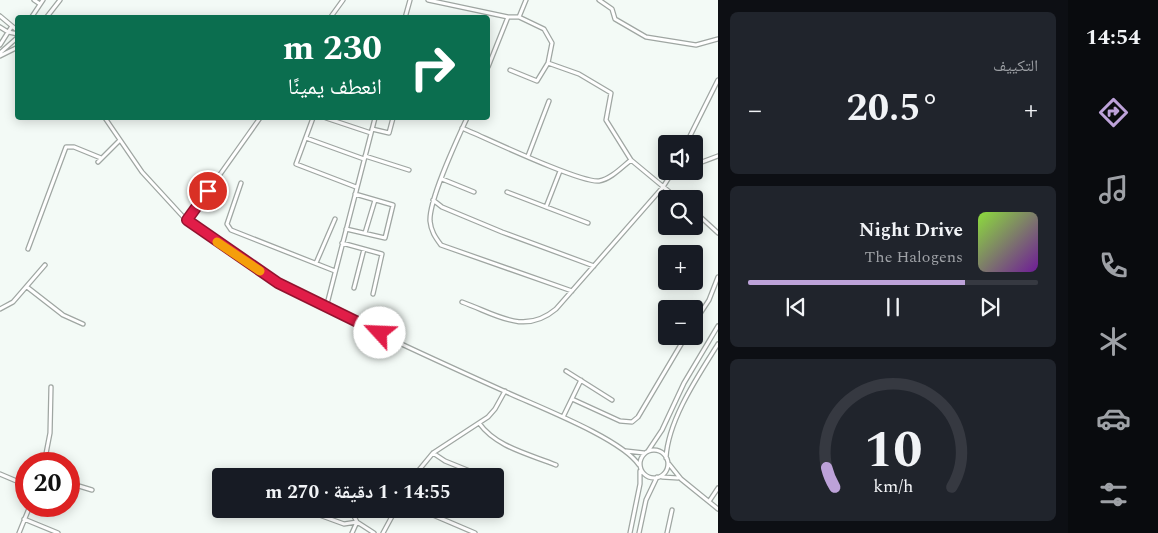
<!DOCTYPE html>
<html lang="ar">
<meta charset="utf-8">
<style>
:root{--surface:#171b24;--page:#20242c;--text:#f1f3f6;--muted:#9ea1a6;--line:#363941;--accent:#bda2d9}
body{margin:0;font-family:Spectral,"Noto Naskh Arabic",serif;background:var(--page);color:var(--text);direction:rtl;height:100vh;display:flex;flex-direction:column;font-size:19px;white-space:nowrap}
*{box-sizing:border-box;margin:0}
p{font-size:16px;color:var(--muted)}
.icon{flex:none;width:28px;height:28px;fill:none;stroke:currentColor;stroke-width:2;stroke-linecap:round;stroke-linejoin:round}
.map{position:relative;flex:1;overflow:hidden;direction:ltr}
.sheet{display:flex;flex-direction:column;gap:12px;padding:12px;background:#0d0f14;width:350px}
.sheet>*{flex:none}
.banner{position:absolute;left:15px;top:15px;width:475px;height:105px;border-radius:5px;box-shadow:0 2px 12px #0003;direction:rtl;background:#0b6e4f;color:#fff;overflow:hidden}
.fabs{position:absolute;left:658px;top:135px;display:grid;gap:10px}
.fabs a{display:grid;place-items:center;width:45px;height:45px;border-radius:5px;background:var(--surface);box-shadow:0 2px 12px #0003;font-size:25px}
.speed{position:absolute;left:15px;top:452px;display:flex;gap:10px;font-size:25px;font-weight:700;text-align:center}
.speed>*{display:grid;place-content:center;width:65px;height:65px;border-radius:50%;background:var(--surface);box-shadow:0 2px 12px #0003;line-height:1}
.speed .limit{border:8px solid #d22;background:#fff;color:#111}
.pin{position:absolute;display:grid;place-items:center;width:42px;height:42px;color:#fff;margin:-21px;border:2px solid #fff;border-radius:50%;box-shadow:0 1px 5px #0007}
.me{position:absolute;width:55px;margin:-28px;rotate:295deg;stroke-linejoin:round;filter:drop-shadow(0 0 4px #0008)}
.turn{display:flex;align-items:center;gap:18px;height:105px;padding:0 25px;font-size:22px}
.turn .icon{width:65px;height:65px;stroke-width:2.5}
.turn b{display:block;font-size:35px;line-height:42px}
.big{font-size:38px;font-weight:700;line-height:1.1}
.sheet .card{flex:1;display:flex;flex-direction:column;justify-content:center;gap:8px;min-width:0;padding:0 18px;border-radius:8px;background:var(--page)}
.sheet .dial{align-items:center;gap:0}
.dial svg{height:130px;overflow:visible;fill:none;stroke:var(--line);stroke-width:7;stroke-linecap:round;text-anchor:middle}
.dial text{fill:var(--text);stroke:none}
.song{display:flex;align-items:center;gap:15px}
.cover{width:60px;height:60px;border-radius:8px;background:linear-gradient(135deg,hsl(90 70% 55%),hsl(280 70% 35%))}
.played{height:5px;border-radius:2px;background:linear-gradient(90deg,var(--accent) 75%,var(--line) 75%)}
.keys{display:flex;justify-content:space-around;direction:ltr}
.heat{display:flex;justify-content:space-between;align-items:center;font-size:28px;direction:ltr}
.trip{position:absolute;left:212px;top:468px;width:292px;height:50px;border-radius:5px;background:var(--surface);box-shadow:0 2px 12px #0003;font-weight:700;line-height:50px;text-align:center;direction:rtl}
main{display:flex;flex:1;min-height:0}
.tabs{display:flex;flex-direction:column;width:90px;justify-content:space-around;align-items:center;background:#090b0e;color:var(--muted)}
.tabs .icon{width:35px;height:35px}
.tabs .active{color:var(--accent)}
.tabs b{font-size:22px;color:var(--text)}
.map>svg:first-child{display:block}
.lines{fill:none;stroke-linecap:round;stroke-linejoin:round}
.lane-casing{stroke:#9fa6a2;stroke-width:5.5}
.lane{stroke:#fff;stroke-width:3}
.route-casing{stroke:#92132f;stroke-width:12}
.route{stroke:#e11d48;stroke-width:9}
.slow{stroke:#f59e0b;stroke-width:9}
</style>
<main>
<nav class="tabs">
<b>14:54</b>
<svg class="icon active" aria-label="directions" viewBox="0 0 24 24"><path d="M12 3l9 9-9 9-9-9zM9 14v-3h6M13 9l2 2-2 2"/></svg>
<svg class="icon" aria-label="music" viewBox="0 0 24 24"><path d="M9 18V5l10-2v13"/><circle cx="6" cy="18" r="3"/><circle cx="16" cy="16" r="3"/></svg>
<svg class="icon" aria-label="phone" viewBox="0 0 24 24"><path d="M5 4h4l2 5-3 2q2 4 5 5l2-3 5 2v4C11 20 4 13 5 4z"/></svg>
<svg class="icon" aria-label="climate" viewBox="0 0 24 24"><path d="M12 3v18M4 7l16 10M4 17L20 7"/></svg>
<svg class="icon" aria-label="car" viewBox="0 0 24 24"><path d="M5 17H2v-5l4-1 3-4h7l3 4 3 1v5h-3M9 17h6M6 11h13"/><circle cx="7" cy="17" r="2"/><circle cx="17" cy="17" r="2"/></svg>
<svg class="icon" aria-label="filters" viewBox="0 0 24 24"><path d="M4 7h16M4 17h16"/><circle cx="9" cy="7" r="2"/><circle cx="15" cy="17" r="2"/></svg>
</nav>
<section class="sheet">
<div class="card"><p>التكييف</p>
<div class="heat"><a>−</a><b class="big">20.5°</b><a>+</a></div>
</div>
<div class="card">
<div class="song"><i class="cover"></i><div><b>Night Drive</b><p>The Halogens</p></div></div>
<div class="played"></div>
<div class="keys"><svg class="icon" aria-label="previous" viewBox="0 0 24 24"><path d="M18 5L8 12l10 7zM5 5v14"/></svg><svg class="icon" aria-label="pause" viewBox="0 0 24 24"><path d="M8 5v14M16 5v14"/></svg><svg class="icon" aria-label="next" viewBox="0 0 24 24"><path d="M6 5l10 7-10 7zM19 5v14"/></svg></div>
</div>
<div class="card dial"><svg viewBox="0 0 100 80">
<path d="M14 69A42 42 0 1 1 86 69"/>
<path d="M14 69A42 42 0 0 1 9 57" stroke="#bda2d9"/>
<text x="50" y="56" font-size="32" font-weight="700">10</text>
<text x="50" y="72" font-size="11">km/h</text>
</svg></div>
</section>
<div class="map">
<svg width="718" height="533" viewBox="0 0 718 533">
<rect width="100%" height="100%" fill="#f3faf6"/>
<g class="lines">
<g class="lane-casing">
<path id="lane" d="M34 0 40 4
M428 0 508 17
M599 0 612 9 615 19 646 37 696 45 718 39
M0 16 18 31
M31 18 43 0
M46 18 60 0
M330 18 343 0
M405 18 410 0
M0 27 8 32 18 34
M0 45 12 26
M0 53 18 37
M0 56 18 47
M548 63 579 74 611 93 606 120 631 160 678 199
M488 67 508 17H519L526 0
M510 70 537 81 548 63 552 43 544 29 519 17
M105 118 142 172 187 221
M260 118 187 221C231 253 276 283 325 307 384 337 444 364 504 391 536 406 621 438 639 465
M313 118 296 164 356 187
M326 118 371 133
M467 118C457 140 429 199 430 221 431 231 435 237 441 245L572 291
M462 128C486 138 580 183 599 181 611 179 622 167 631 160
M372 129 389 133 393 118
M306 138 364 159
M686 144 718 80
M365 156 409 170
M528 156 549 101
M98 162 119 141
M694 165 718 156
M672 174 679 171
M442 179 474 192
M241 183 227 224 231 230 335 271
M507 192 588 223
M433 200 442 207 502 232 594 266
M546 207 560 171
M694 211 718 233
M346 229 385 238 393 205 355 194
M365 233 375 200
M342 243 382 254 373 294
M28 249 66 147H74L101 158
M316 263 335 219
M27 287 63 315 83 324
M354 288 364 249
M462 302C496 314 524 336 556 309L663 187 673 171
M326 308 375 118
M0 309 13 302 45 265
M694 323 709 300 718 277
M566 371 612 400
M572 399 620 421 632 422 638 417 686 336
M563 417 581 380
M479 423C496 447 529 454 556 465
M640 464a14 14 0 1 1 28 0a14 14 0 1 1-28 0Z
M626 451 644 453
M648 451 662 430 684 383 718 326
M433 453 445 461 482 476
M666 458C668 420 698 376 718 344
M44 464 50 433 51 387
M669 464 681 479 718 509
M0 474 26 485
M414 476 433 453 488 417 495 409 505 391
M662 477 678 478
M69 483 92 490
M710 500 718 488
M303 509 344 524 357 522
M350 509 357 522 374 533
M419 509 475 533
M24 519 58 533
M19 533 30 506
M352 533 357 522
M383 533 396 509
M630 533 640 484V471
M639 533 646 500 657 477
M667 533 672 510"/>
</g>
<use href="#lane" class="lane"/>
</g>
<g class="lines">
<g class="route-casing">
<path id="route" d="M208 191 187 220 278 283 380 333"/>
</g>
<use href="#route" class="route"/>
<path class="slow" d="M217 242 260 271"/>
</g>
</svg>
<div class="fabs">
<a><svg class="icon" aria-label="sound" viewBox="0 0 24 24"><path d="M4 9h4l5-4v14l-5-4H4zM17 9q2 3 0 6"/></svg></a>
<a><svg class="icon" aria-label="search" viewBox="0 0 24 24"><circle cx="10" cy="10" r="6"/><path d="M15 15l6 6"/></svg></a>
<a>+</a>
<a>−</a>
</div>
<div class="speed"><div class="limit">20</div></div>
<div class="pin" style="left:208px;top:191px;background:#d93025"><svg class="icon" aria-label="arrive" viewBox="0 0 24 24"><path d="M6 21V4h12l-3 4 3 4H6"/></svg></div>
<svg class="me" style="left:380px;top:333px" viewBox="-20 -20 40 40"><circle r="19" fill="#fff"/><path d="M0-13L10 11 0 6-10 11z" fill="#e11d48"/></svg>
<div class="trip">14:55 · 1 دقيقة · 270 m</div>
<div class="banner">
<div class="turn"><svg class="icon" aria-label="right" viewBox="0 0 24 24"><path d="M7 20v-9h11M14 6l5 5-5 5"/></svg><div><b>230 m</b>انعطف يمينًا</div></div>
</div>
</div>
</main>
